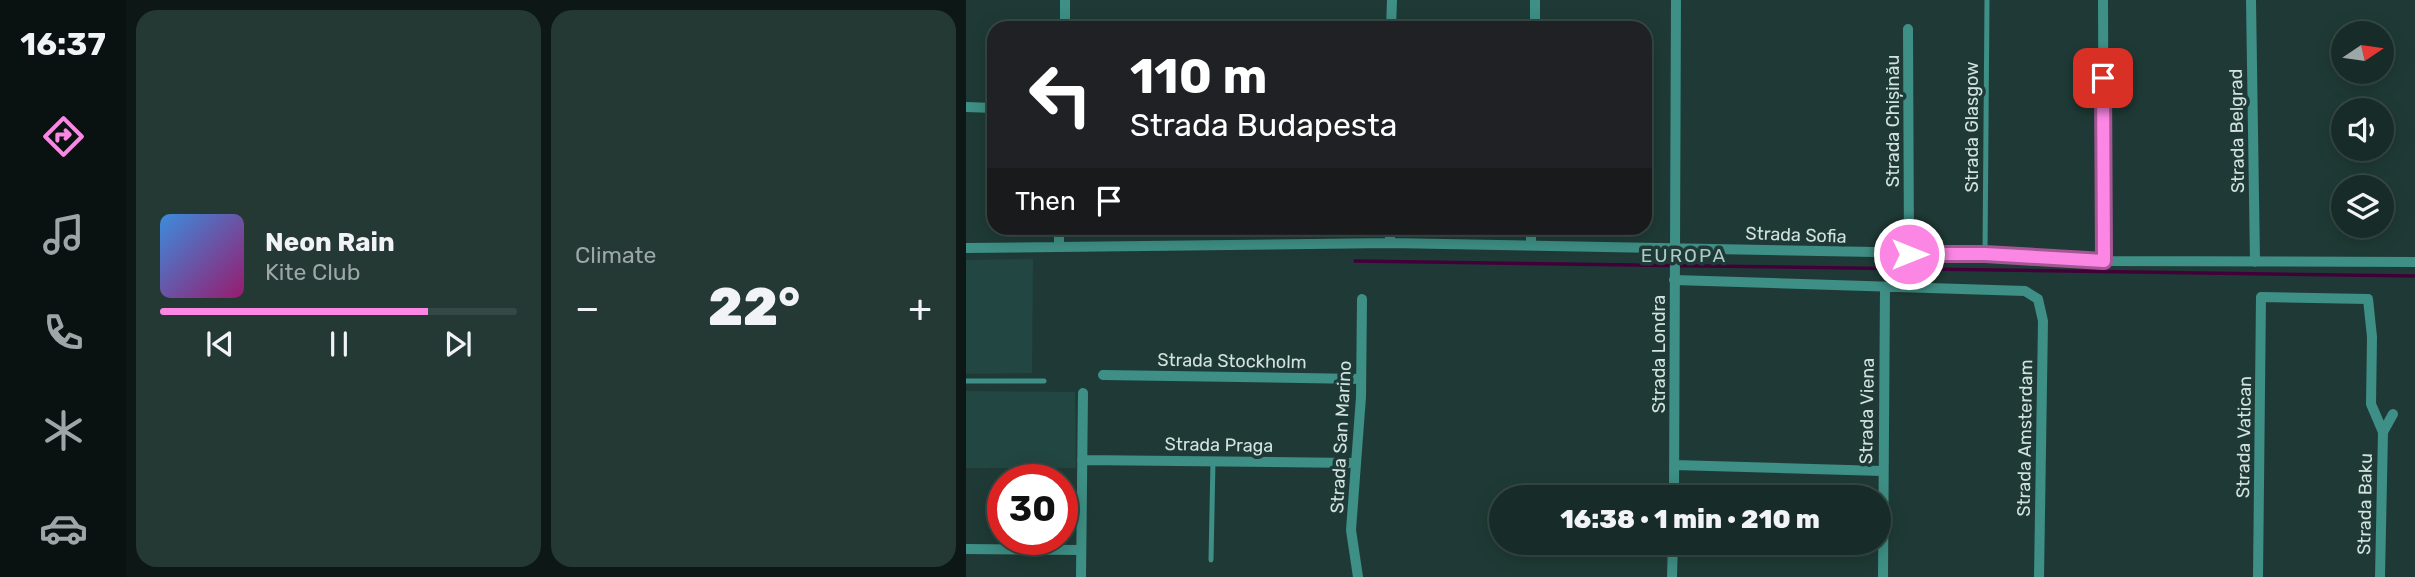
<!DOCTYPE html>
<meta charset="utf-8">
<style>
:root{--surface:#172c28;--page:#243834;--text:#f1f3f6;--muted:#9ea7a8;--line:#364845;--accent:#fc86e4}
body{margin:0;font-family:Rubik,sans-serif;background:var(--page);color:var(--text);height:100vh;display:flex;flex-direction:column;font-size:26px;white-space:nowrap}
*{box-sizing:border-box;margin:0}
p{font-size:23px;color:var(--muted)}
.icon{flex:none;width:38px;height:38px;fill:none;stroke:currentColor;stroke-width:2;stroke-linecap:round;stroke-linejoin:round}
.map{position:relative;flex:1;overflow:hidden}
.sheet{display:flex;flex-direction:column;gap:10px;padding:10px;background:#0d1816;width:840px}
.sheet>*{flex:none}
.guide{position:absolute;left:21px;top:21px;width:665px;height:214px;border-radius:21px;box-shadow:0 4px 18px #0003,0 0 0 2px var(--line);background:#202124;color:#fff;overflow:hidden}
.needle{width:46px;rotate:77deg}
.buttons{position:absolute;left:1365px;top:21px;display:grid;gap:14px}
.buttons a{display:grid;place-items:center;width:63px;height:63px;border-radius:50%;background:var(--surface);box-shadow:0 4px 18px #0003,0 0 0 2px var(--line);font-size:35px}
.speed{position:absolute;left:21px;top:464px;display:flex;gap:14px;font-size:35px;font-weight:700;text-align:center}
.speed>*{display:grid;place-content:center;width:91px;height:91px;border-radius:50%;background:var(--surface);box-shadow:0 4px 18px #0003,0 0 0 2px var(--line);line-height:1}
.speed .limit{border:10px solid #d22;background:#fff;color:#111}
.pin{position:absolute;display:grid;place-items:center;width:60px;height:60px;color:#fff;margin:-30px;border-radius:14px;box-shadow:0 4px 10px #0006}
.me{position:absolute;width:77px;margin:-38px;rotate:90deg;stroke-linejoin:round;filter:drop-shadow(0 0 5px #0008)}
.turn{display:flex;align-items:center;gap:24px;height:147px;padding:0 28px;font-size:32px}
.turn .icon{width:91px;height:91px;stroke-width:2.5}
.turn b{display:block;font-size:49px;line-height:60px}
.then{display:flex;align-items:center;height:66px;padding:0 28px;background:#0003;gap:14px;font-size:26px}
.big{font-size:52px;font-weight:800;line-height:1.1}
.sheet .card{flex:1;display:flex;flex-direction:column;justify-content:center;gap:10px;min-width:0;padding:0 24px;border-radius:21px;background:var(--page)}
.song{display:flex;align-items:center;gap:21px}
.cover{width:84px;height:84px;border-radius:10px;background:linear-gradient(135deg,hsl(210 70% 55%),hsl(320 70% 35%))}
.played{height:7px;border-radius:4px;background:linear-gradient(90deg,var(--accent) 75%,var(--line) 75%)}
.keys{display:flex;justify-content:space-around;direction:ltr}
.heat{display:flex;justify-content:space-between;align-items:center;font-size:38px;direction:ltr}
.sheet .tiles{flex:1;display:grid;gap:10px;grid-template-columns:repeat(2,1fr)}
.trip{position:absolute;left:523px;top:485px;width:402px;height:70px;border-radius:35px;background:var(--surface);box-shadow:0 4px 18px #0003,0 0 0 2px var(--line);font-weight:800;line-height:70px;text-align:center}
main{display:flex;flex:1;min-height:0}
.menu{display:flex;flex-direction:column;width:126px;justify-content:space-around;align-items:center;background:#091210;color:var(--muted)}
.menu .icon{width:49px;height:49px}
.menu .current{color:var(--accent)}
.menu b{font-size:32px;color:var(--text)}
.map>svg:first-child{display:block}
.built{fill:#224642}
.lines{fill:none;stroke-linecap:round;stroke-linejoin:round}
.stream{stroke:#420039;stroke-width:3.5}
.lane{stroke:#3e8f85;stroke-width:5}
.street{stroke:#3e8f85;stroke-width:10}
.route-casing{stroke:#a45794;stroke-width:18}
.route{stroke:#fc86e4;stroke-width:12}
.labels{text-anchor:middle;stroke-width:7;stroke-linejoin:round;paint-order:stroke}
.street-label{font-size:18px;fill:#d2e2df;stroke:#1f3a36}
.neighbourhood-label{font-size:19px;letter-spacing:2px;fill:#accbc6;stroke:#1f3a36}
</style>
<main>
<nav class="menu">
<b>16:37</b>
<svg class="icon current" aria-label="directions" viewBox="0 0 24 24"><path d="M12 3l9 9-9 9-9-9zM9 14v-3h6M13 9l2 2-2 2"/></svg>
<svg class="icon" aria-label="music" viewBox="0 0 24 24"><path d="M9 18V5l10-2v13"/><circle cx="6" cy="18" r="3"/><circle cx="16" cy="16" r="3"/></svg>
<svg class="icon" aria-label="phone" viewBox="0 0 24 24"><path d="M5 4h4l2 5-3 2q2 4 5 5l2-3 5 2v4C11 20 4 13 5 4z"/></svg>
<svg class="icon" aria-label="climate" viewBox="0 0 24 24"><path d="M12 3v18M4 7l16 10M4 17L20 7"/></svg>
<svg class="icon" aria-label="car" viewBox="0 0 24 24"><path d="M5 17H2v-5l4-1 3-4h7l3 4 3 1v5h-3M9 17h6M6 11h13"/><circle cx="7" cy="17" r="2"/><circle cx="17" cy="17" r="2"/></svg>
</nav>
<section class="sheet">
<div class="tiles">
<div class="card">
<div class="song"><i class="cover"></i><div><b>Neon Rain</b><p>Kite Club</p></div></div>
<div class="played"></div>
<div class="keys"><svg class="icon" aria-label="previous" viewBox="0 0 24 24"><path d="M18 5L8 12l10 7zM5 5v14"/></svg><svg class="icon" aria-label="pause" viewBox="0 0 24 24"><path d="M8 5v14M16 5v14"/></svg><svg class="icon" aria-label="next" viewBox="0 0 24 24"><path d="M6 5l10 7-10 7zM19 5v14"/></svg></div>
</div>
<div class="card"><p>Climate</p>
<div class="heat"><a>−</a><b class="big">22°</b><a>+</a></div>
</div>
</div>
</section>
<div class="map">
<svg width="1449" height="577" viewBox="0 0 1449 577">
<rect width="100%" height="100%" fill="#1f3a36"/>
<path class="built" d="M67 259 66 373 0 374V260Z
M0 391 109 392 110 468H0Z"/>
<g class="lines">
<path class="stream" d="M389 261 1449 276"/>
<path class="lane" d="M1019 254 1021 0
M0 381H78
M245 560 247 461"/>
<path class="street" d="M1137 0 1138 261
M1285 0 1289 262
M99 28V0
M425 28 426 0
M569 28V0
M942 29 943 254
M0 107 28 108
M424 228V243
M565 245V228
M93 247V228
M0 248 424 243 1019 254 1138 261 1449 262
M708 280 1059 291 1072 299 1077 321 1073 577
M137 375 395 379
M116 460 390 463
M709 465 916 471
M708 497 710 0
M0 549 115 550
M115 577 117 393
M392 577 385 530 395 397 396 299
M706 577 707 542
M917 577 919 288
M1292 577 1295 297 1402 299 1406 337 1405 404 1417 432
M1414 577 1417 432 1427 414"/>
</g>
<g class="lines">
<g class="route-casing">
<path id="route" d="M943 254H1019L1138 261 1137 78"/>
</g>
<use href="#route" class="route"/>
</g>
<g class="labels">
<g class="street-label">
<text transform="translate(927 121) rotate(-90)" y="6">Strada Chișinău</text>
<text transform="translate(1006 127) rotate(-90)" y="6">Strada Glasgow</text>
<text transform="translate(1271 131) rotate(-91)" y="6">Strada Belgrad</text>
<text transform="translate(830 235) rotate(2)" y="6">Strada Sofia</text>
<text transform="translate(693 354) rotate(-90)" y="6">Strada Londra</text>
<text transform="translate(266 361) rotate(1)" y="6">Strada Stockholm</text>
<text transform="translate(901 411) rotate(-89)" y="6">Strada Viena</text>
<text transform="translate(375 437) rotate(-87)" y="6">Strada San Marino</text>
<text transform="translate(1278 437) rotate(-89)" y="6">Strada Vatican</text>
<text transform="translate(1059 438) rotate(-89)" y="6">Strada Amsterdam</text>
<text transform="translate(253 445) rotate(1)" y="6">Strada Praga</text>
<text transform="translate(1399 504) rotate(-89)" y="6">Strada Baku</text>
</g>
<g class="neighbourhood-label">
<text x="718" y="262">EUROPA</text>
</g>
</g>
</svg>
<div class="buttons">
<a><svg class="needle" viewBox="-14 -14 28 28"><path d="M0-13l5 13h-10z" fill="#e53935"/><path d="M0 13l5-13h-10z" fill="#9ea7a8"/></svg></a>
<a><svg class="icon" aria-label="sound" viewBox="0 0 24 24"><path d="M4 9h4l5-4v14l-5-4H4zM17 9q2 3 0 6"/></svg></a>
<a><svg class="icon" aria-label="layers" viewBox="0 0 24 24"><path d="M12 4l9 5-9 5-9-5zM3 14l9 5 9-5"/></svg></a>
</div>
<div class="speed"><div class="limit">30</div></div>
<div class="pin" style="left:1137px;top:78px;background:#d93025"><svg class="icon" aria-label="arrive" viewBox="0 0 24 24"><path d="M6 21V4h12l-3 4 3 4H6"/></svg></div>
<svg class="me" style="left:943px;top:254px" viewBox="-20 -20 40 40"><circle r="17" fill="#fc86e4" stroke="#fff" stroke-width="3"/><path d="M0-11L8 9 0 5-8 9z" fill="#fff"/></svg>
<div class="trip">16:38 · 1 min · 210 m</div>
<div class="guide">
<div class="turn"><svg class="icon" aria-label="left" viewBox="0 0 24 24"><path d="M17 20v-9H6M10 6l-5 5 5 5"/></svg><div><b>110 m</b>Strada Budapesta</div></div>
<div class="then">Then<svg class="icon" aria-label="arrive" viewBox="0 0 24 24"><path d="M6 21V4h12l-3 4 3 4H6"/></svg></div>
</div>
</div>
</main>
